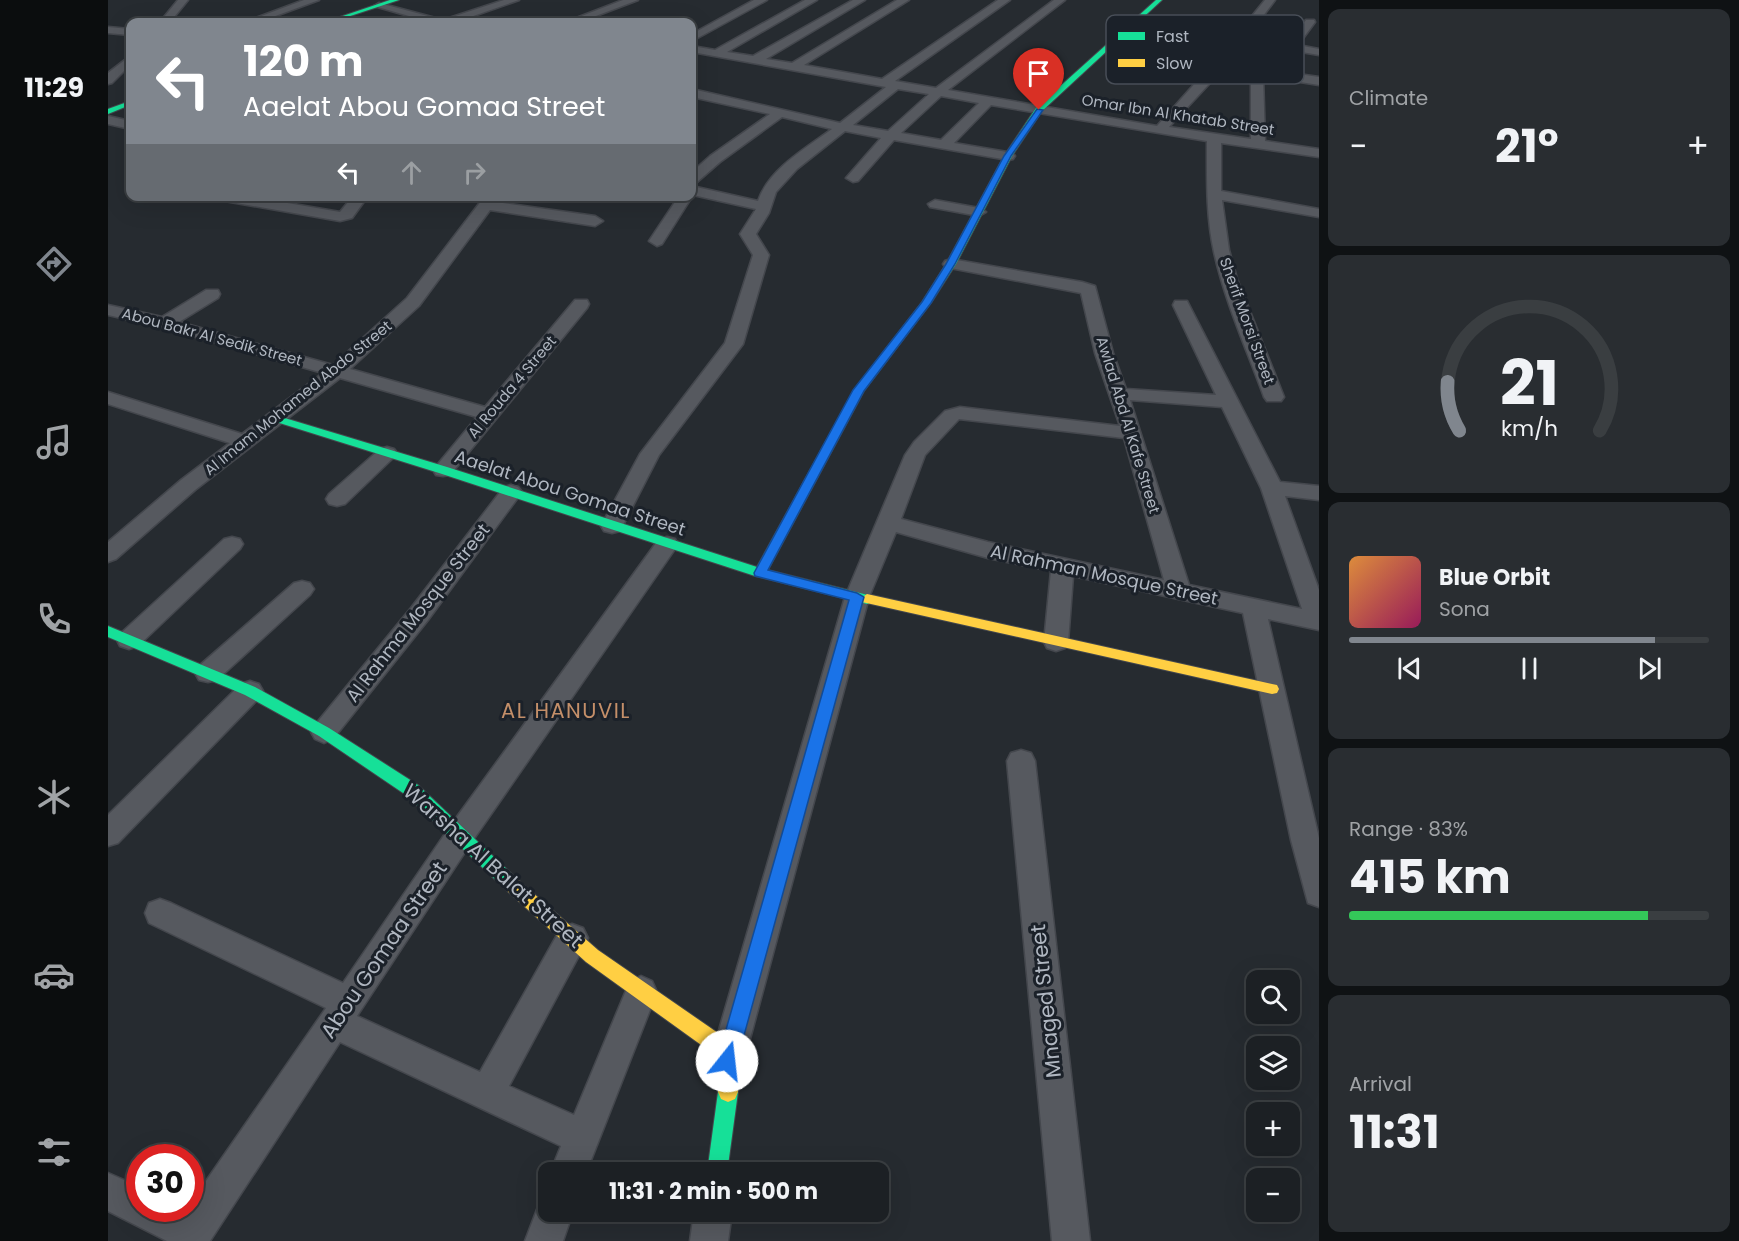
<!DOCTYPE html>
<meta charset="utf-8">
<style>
:root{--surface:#1c2024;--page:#292d31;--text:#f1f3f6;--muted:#a0a3a6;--line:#3a3e41;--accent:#80868e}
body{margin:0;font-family:Poppins,sans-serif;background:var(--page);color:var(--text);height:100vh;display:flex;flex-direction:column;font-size:22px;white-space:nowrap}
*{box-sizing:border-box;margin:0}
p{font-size:20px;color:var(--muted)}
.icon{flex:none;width:33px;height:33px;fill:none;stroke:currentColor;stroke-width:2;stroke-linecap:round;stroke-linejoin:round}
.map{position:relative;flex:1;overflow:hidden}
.sheet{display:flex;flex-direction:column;gap:9px;padding:9px;background:#0f1214;width:420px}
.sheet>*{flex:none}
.guide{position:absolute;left:18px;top:18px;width:570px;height:183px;border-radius:12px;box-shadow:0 6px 24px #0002,0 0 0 2px var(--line);background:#80868e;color:#fff;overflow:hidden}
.tools{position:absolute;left:1138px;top:970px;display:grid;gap:12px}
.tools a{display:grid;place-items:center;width:54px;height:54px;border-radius:12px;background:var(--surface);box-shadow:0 6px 24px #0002,0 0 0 2px var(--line);font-size:30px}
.speed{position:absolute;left:18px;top:1144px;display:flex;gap:12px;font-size:30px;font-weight:700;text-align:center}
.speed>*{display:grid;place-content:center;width:78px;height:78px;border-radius:50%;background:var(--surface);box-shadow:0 6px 24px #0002,0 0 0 2px var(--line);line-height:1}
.speed .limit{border:9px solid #d22;background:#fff;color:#111}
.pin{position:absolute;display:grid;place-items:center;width:51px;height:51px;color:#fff;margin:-62px -26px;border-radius:50% 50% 50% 0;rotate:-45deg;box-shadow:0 0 6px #0007}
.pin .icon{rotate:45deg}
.me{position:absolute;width:66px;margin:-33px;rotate:16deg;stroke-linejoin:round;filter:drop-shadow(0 0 4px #0008)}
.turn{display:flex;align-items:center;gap:21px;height:126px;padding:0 18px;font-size:27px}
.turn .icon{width:78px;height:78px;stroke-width:2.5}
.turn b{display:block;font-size:42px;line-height:51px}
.lanes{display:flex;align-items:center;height:57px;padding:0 18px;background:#0003;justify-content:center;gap:30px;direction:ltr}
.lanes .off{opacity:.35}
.big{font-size:45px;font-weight:700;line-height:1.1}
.sheet .card{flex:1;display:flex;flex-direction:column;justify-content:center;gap:9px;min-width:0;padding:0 21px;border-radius:12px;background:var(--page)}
.sheet .dial{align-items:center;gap:0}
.dial svg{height:156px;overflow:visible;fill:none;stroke:var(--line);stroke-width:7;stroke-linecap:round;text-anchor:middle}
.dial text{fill:var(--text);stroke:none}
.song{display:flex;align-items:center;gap:18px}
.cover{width:72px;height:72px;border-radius:9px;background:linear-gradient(135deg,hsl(30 70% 55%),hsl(330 70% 35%))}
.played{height:6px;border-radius:3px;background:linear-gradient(90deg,var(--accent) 85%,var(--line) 85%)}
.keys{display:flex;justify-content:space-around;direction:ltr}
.heat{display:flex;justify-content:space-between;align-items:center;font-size:33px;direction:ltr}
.charge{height:9px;border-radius:4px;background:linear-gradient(90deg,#34c759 83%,var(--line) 0)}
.trip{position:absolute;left:430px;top:1162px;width:351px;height:60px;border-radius:12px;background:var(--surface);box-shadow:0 6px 24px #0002,0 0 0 2px var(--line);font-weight:700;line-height:60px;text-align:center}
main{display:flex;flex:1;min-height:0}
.tab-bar{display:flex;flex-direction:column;width:108px;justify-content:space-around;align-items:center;background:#0b0d0e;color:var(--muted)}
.tab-bar .icon{width:42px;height:42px}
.tab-bar .selected{color:var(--accent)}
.tab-bar b{font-size:27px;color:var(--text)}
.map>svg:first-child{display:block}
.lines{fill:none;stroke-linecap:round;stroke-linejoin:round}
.street-casing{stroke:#44474d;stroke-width:3}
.fast-casing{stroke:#44474d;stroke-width:2}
.slow-casing{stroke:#44474d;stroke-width:2}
.street{fill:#56595f;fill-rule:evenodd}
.fast{fill:#16e098;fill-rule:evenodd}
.slow{fill:#ffcf43;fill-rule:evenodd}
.route{fill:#1a73e8;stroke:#114b97;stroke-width:1.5}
.labels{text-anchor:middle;stroke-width:6;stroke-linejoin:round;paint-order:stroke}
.far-street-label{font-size:15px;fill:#b0b7c1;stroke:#1b2129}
.street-label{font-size:18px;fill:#b0b7c1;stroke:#1b2129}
.quarter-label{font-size:21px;letter-spacing:1.5px;fill:#c48f69;stroke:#1b2129}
.near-street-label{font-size:21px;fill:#b0b7c1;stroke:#1b2129}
.key{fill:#1b2129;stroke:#484e57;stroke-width:1.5}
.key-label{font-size:16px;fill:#b0b7c1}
</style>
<main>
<nav class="tab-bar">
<b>11:29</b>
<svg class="icon selected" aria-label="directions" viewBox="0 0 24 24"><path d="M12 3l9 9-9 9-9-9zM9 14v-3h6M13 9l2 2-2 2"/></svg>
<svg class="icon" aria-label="music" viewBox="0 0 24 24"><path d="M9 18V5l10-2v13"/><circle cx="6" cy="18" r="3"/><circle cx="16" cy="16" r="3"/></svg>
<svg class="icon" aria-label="phone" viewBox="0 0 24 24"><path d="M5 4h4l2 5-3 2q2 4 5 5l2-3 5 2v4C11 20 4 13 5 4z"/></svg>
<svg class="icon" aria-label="climate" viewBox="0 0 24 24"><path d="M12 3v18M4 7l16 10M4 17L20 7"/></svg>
<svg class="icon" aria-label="car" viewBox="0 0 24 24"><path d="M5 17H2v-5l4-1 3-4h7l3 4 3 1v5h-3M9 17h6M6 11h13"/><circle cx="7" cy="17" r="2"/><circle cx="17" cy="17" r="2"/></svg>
<svg class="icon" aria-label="filters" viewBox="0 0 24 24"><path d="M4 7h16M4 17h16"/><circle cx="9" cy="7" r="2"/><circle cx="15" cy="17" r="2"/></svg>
</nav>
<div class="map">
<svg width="1211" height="1241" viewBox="0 0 1211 1241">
<rect width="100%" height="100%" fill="#262b30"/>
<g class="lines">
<g class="street-casing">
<path id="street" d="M70 0H80L62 22H52Z
M196 0H211L151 22H137Z
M396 0H411L348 22H322L266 6 271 3 335 20Z
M515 0H530L472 22H458Z
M646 0H659L584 41V34Z
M697 0H709L619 52 645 56 745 0H757L658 59 684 63 789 0H801L696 65 774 79 890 0H902L787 81 828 88 946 0H957L840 90 1049 126 1123 43 1026 26 1021 23 1022 21 1127 37 1157 0H1167L1140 36 1180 43 1198 20H1206L1207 22 1190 45 1211 49V55L1135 42 1119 64 1211 77V85L1155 76 1157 141 1211 149V157L1113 143V191L1211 209V217L1114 200 1121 250 1129 279 1176 397 1173 401H1159L1156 397C1139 350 1117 302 1106 252 1098 216 1099 178 1099 141L883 105 846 143 905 153 907 156 905 159 900 160 786 140 750 181 745 182 738 178 773 138 737 131 689 169 668 192 661 213 648 234 661 255 635 344 551 455 512 531 504 533 496 531 493 526 532 454 617 343 645 255 632 234 648 209 585 195 554 244 549 246 541 241 571 196H584V186L650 201C661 169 698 148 724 129L674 117 612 162 589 182 584 183V172L602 156 662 114 584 97V89L732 123 778 87 584 52V46L607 50ZM1114 70 1143 74V139L1061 127ZM790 89 821 94 780 131 745 125ZM833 96 871 103 833 140 793 133Z
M0 27 22 29V35L0 33Z
M22 56V65L4 83 0 84V73Z
M0 116 22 121V129L0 124Z
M104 196H139L232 212 245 196H260L244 218 232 221 111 200Z
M377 196H392L388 202 487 216 495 221 487 226 382 210 311 306 242 369 377 407 467 300H479L481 304 479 308 342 475 335 476 328 475 325 470 369 417 232 378 87 490 8 559 0 562V542L73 480 122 443 0 404V392L134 434 215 373 53 327 0 315V305L54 317 98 290H110L112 294 110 298 71 322 225 365 299 298Z
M827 200 871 208 878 212 871 216 822 207 820 204Z
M843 259 974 282 987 286 1005 353 1018 389 1108 395 1065 305 1067 301H1079L1172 482 1211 486V500L1177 496 1211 590V630L1160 619 1211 838V907L1200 903 1183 840 1135 613 965 576 960 642 957 648 948 651 939 648 936 642 943 571 880 558 788 532 761 597 636 1061 631 1073 619 1078 607 1073 602 1061 737 597 797 455 806 442 837 411 852 407 1012 426 987 353 973 293 837 267 835 264 837 261ZM1022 400 1114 407 1153 488 1194 609 1081 585ZM851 419 1016 438 1056 580 880 542 793 519 817 455Z
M279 447 286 449 289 453 286 457 237 504 229 506 221 504 218 499 221 494 272 449Z
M403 485 410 487 414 492 320 620 225 739 216 743 207 739 203 732 207 725 303 608 396 487Z
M124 537 132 539 135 544 132 549 30 646 21 649 12 646 9 640 12 634 116 539Z
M559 537 567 539 570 544 567 549 363 843 249 1016 372 1072 453 928 464 924 475 928 480 938 475 948 401 1086 466 1115 522 981 533 976 544 981 549 992 478 1173H442L453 1146 232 1042 102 1241H59L0 1211V1173L32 1187V1209H82V1204L218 1008 41 923 37 913 41 903 52 899 63 903 235 983 343 825 551 539Z
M194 581 202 583 206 589 202 595 109 680 100 682 91 680 87 673 91 666 186 583Z
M142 681 151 684 155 691 151 698 10 843 0 846V815L133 684Z
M913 750 923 753 927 761 982 1241H944L899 761 903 753Z
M441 1195V1212H465L455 1241H417L433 1199Z
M586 1212H624L620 1241H582Z"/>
</g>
<g class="fast-casing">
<path id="fast" d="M282 0H291L224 22H217Z
M1048 0H1054L934 111 904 156 848 264 823 303 756 391 660 570 764 596 766 599 764 602 759 604 647 576 331 473 162 420 161 418 162 416H170L339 467 649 567 746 390 814 302 838 264 896 156 928 108Z
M22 101V105L0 114V109Z
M0 626 147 687 221 728 310 785 409 879 411 884 409 889 403 892 397 889 298 795 211 736 137 695 0 637Z
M620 1082 627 1085 630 1092 619 1173H599L610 1092 613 1085Z"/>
</g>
<g class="slow-casing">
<path id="slow" d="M759 594 1164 684 1169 685 1171 689 1169 693 1164 694 754 602 752 599Z
M403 876 409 879 490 950 610 1033 629 1061 630 1092 627 1099 620 1102 613 1099 610 1092V1064L596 1047 478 962 397 889 395 884 397 879Z"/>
</g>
<use href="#street" class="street"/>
<use href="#fast" class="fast"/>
<use href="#slow" class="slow"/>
</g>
<path class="route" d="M929 109 935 110 903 156 847 264 823 303 756 391 660 570 749 593 756 597 629 1061 626 1068 619 1071 612 1068 609 1061 741 600 647 576 646 573 745 390 814 302 838 264 896 156Z"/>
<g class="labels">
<g class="far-street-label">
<text transform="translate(1070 115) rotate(9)" y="5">Omar Ibn Al Khatab Street</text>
<text transform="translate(1139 321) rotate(70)" y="5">Sherif Morsi Street</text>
<text transform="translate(104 337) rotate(15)" y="5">Abou Bakr Al Sedik Street</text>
<text transform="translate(404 387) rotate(-50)" y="5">Al Rouda 4 Street</text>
<text transform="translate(190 398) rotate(-39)" y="5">Al Imam Mohamed Abdo Street</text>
<text transform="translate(1020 425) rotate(73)" y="5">Awlad Abd Al Kafe Street</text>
</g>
<g class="street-label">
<text transform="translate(462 493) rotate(18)" y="6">Aaelat Abou Gomaa Street</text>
<text transform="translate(996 575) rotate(12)" y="6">Al Rahman Mosque Street</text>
<text transform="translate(310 613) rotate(-52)" y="6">Al Rahma Mosque Street</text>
</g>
<g class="quarter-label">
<text x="458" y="718">AL HANUVIL</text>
</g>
<g class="near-street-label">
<text transform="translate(385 866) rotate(42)" y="7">Warsha Al Balat Street</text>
<text transform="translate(276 950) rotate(-56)" y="7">Abou Gomaa Street</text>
<text transform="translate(938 1001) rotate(-96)" y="7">Mnaged Street</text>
</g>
</g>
<rect x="998" y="15" width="198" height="69" rx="9" class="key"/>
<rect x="1010" y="32" width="27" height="8" fill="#16e098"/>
<rect x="1010" y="59" width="27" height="8" fill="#ffcf43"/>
<g class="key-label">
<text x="1048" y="42">Fast</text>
<text x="1048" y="69">Slow</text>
</g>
</svg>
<div class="tools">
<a><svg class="icon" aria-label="search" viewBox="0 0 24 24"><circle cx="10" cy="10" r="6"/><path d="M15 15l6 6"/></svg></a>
<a><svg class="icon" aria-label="layers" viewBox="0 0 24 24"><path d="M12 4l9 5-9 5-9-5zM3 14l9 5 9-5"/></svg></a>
<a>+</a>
<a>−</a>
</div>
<div class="speed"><div class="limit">30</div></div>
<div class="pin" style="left:931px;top:110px;background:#d93025"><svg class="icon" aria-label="arrive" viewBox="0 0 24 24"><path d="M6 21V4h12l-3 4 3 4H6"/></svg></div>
<svg class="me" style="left:619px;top:1061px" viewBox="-20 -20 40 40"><circle r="19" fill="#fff"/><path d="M0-13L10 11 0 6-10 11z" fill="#1a73e8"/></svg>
<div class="trip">11:31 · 2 min · 500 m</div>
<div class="guide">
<div class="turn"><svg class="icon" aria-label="left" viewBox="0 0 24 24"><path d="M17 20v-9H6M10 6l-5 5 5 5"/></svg><div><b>120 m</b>Aaelat Abou Gomaa Street</div></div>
<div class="lanes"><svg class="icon" aria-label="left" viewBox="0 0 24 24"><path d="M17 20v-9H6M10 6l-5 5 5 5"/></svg><svg class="icon off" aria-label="ahead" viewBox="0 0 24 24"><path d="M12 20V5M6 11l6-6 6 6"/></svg><svg class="icon off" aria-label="right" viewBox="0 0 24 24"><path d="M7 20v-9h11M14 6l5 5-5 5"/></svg></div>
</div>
</div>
<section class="sheet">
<div class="card"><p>Climate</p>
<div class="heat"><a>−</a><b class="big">21°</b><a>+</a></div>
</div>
<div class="card dial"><svg viewBox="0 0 100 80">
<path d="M14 69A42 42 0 1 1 86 69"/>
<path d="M14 69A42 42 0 0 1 8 44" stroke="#80868e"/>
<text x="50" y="56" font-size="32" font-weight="700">21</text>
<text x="50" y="72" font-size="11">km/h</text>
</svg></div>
<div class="card">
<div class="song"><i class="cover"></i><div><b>Blue Orbit</b><p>Sona</p></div></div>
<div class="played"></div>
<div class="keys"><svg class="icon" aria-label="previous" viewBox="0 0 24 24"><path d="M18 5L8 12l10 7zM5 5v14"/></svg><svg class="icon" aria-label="pause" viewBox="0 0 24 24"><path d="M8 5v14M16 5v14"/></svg><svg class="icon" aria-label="next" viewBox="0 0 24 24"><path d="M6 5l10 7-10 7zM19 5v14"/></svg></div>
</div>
<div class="card"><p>Range · 83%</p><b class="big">415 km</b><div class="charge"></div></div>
<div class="card"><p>Arrival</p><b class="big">11:31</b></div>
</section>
</main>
